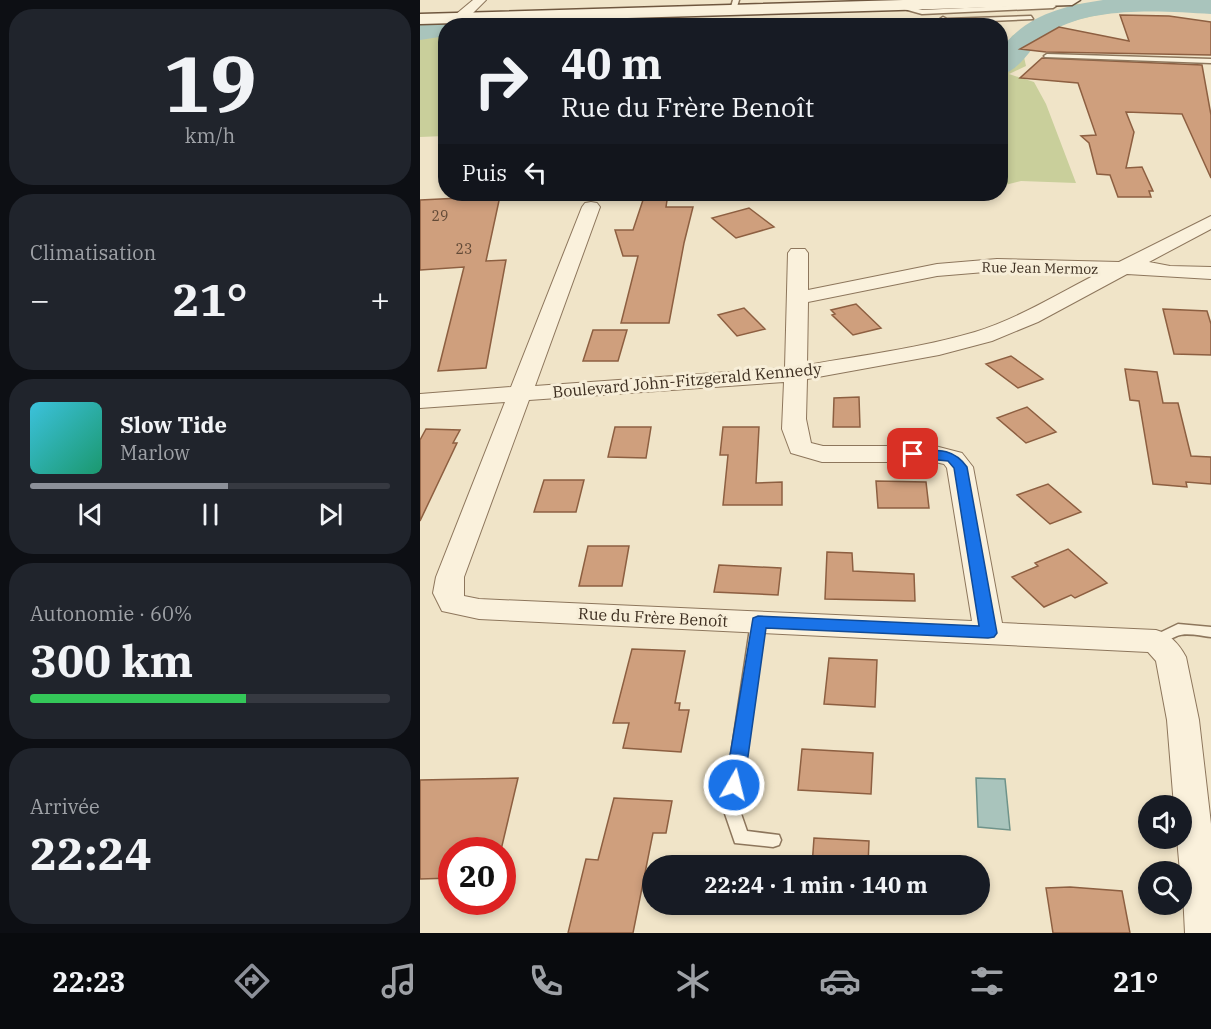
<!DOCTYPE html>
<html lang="fr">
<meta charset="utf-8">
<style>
:root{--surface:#171b24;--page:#20242c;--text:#f1f3f6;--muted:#9ea1a6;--line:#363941;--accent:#8c9099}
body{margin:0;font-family:"IBM Plex Serif",serif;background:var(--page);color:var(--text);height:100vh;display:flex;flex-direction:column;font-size:22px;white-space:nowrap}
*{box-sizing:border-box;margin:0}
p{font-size:20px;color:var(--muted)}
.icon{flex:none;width:33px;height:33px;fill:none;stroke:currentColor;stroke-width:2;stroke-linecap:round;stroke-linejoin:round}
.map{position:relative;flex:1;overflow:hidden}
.drawer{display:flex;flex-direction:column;gap:9px;padding:9px;background:#0d0f14;width:420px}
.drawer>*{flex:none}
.hud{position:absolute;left:18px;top:18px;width:570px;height:183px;border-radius:24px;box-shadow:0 3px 9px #0003;background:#171b24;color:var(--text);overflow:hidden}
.fabs{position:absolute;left:718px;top:795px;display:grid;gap:12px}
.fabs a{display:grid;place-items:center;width:54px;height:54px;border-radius:50%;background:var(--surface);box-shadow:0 3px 9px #0003;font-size:30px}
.speed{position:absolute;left:18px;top:837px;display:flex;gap:12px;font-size:30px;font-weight:700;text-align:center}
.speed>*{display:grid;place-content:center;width:78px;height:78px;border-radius:50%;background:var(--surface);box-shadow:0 3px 9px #0003;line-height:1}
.speed .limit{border:9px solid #d22;background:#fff;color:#111}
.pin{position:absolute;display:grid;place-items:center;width:51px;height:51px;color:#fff;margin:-26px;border-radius:12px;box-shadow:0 3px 9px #0006}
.me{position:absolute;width:66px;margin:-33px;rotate:8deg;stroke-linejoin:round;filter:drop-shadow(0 0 4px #0008)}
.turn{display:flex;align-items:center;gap:21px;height:126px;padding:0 24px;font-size:27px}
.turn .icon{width:78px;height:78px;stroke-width:2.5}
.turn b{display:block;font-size:42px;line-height:51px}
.then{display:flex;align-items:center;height:57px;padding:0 24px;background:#0003;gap:12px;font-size:22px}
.big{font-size:45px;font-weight:700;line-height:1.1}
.drawer .widget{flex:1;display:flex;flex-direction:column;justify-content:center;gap:9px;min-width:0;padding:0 21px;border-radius:24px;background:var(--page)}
.drawer .dial{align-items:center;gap:0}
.dial b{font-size:78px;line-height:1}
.song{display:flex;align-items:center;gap:18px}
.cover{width:72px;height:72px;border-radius:9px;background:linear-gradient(135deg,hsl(190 70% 55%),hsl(160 70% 35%))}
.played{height:6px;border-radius:3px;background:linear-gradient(90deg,var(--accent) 55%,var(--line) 55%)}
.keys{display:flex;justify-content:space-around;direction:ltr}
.heat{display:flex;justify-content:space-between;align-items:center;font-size:33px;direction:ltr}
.charge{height:9px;border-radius:4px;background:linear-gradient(90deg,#34c759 60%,var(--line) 0)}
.trip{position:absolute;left:222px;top:855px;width:348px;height:60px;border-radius:30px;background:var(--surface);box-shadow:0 3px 9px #0003;font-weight:700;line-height:60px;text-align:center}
.tabs{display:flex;height:96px;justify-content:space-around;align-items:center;background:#090b0e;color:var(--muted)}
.tabs .icon{width:42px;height:42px}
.tabs .selected{color:var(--accent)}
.tabs b{font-size:27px;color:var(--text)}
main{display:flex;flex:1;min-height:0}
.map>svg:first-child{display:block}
.green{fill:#c9cf9b}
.water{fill:#a9c4bc;stroke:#6f938a;stroke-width:1.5}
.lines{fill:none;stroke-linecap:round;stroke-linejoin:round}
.river{fill:#a9c4bc;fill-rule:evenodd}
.building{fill:#cf9f7d;stroke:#8d5f41;stroke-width:1.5}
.lane-casing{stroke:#8d765c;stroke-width:3}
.street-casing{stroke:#8d765c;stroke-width:2}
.secondary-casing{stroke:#6f573f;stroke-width:3}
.lane{fill:#faf1dc;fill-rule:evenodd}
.street{fill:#faf1dc;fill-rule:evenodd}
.secondary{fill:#faf1dc;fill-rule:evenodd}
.route{fill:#1a73e8;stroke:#114b97;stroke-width:1.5}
.labels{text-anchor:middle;stroke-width:6;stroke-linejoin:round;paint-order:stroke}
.number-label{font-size:14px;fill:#624a37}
.far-street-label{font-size:14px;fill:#3d2e20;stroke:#f7eed8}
.street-label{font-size:16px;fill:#3d2e20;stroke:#f7eed8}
</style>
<main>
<section class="drawer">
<div class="widget dial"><b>19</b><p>km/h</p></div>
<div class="widget"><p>Climatisation</p>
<div class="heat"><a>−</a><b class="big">21°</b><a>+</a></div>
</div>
<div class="widget">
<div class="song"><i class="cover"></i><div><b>Slow Tide</b><p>Marlow</p></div></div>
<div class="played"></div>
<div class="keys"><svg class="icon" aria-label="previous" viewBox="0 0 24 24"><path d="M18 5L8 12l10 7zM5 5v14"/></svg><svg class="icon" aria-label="pause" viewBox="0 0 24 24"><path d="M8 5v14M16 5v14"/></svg><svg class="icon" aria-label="next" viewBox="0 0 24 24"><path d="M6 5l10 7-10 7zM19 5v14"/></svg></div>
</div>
<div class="widget"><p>Autonomie · 60%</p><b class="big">300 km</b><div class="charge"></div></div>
<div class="widget"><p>Arrivée</p><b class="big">22:24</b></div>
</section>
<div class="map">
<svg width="791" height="933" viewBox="0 0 791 933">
<rect width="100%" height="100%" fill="#f0e4c8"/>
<path class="green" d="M776 1 791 2V11C744 7 661 8 622 36 615 41 610 50 604 57L606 66 589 74 614 82 626 104 656 183 601 181 581 186V57L592 36 620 18 653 8 651 5 653 4Z
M58 23 99 25 26 26 25 136 0 137V28Z
M324 194H544L514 200H324Z"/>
<path class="water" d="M556 778 585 779 590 830 558 827Z"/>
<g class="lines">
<path class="river" d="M683 0H791V14C743 11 674 6 632 31 610 44 604 69 580 75V50C605 16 642 6 683 0Z
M26 20 36 22 38 26H26V36L0 40V24Z"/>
</g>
<path class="building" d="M700 15 749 16 791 22V55L626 52 600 49 639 27 709 41Z
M622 58 782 65 791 115V178L762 114 706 112 714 132 706 168 722 167 733 191H729L731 197H698L690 175 677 174 669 143 661 136 676 135 658 83 600 78Z
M225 194H248L246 207H273L264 243 249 323H201L218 256H203L195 230H213Z
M80 196 66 261 86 260 66 368 18 371 44 267 0 270V200Z
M329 208 354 227 316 238 292 218Z
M436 304 461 328 433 335 412 315 415 314 411 310Z
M324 308 345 329 317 336 298 315Z
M743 309 787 311 791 324V355L754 354Z
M173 330H207L198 361H163Z
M591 356 623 379 598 388 566 364Z
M705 369 737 372 743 403H758L771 456 791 457V484L766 482 767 487 733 484 719 401 710 400Z
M439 397 440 427H413L414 398Z
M607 407 636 432 606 443 577 418Z
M195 427H231L226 458 188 457Z
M303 427H339L336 483 362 482V505H303L308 455H300Z
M6 429 40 430 33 443H37L0 521V440Z
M124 480H164L156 512H114Z
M456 481 506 482 509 508H458Z
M628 484 661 512 630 524 597 495Z
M168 546H209L202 586H159Z
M648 549 687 583 655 598 651 595 624 607 592 577 618 566 615 563Z
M407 552 432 553 433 571 494 574 495 601 405 599Z
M299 565 361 568 358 595 294 592Z
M212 649 265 651 255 703H260L259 710H269L261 752 203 748 209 723H193Z
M409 658 457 660 455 707 404 704Z
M382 749 453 753 451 794 378 790Z
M98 778 81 850H32V878L0 879V780Z
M194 798 252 801 246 833H233L213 933H148L166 859 178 860Z
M394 838 449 841 448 866H392Z
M650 887 702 891 710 933H633L626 888Z"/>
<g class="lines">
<g class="lane-casing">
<path id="lane" d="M313 0H319L316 10 313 12 310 10Z
M479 4 502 10 633 4 636 6 633 8 502 14 477 7Z
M611 16 613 19 526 23 520 19 523 17 527 19Z
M627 54 791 59V63L625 57 624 56Z
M338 617 343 618 345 622 319 808 327 831 359 835 361 840 359 845 353 847 315 843 303 808 331 622 333 618Z
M758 624 791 627V637C781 636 766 632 757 636 748 639 741 648 731 645L729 641 731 637Z"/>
</g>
<g class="street-casing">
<path id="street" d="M53 0H66L45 21H35L33 18 35 15Z
M171 202 177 203 180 207 115 386 365 368 368 253 371 249H385L388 253V290L517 264 577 259 699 262 791 216V229L729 262 750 266 791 267V279L707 274 618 322 572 341 519 355 387 379 386 419 391 443 403 446H515L542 453 553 467 582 623 736 630C750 634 759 644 766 657L779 720 791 824V933H765L762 872H760L757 838H762V806H754L747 720 736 661 728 652 59 619 22 611 13 593 16 577 85 402 0 408V394L91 387 162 207 165 203ZM577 271 675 275C636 295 597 319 555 332 501 348 443 355 387 365L388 302 517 276ZM364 382 362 429 371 453 402 462H515L524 464 527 468 552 621 59 599 44 596V577L109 400Z"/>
</g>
<g class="secondary-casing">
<path id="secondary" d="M483 0H660L652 5 0 24V14Z"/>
</g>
<use href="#lane" class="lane"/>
<use href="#street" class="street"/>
<use href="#secondary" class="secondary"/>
</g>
<path class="route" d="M493 450C515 450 533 447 547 467L577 633 574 637 568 638 346 628 324 785 321 790 314 793 308 790 305 785 333 618 338 616 559 626 534 468 528 461 488 457 486 454Z"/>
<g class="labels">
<g class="number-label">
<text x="20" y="221">29</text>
<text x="44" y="254">23</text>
</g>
<g class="far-street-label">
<text transform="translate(620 268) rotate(1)" y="5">Rue Jean Mermoz</text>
</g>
<g class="street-label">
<text transform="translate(267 380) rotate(-5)" y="6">Boulevard John-Fitzgerald Kennedy</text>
<text transform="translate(233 617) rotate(3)" y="6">Rue du Frère Benoît</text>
</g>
</g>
</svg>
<div class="fabs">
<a><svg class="icon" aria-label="sound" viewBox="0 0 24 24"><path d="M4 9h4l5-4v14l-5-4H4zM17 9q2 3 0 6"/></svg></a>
<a><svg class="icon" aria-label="search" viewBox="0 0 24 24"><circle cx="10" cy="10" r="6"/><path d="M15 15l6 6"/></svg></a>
</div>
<div class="speed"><div class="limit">20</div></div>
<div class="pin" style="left:493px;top:454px;background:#d93025"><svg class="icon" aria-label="arrive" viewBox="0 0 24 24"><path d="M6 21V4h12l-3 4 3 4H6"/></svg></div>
<svg class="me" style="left:314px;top:785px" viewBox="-20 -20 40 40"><circle r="17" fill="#1a73e8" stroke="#fff" stroke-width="3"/><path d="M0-11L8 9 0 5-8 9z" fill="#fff"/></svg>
<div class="trip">22:24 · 1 min · 140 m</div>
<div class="hud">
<div class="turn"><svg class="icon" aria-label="right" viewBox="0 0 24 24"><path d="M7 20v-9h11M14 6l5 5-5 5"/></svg><div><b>40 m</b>Rue du Frère Benoît</div></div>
<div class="then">Puis<svg class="icon" aria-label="left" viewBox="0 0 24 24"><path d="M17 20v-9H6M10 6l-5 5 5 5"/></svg></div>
</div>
</div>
</main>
<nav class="tabs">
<b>22:23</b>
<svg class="icon selected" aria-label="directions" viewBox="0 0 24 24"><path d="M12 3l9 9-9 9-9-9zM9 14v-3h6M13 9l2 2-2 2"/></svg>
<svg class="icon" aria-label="music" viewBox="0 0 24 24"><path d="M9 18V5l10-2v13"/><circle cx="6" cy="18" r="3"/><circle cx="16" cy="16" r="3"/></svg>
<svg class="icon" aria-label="phone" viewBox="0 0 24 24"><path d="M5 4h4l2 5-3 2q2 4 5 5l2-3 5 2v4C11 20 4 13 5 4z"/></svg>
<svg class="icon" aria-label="climate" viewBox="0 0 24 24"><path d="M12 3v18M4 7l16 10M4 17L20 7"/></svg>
<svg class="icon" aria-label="car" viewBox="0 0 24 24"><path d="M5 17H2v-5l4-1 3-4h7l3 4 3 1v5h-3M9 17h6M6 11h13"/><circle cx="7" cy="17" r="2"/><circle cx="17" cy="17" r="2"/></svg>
<svg class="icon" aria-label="filters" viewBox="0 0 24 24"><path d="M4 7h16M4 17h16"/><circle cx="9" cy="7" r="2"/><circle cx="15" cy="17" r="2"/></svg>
<b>21°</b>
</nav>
